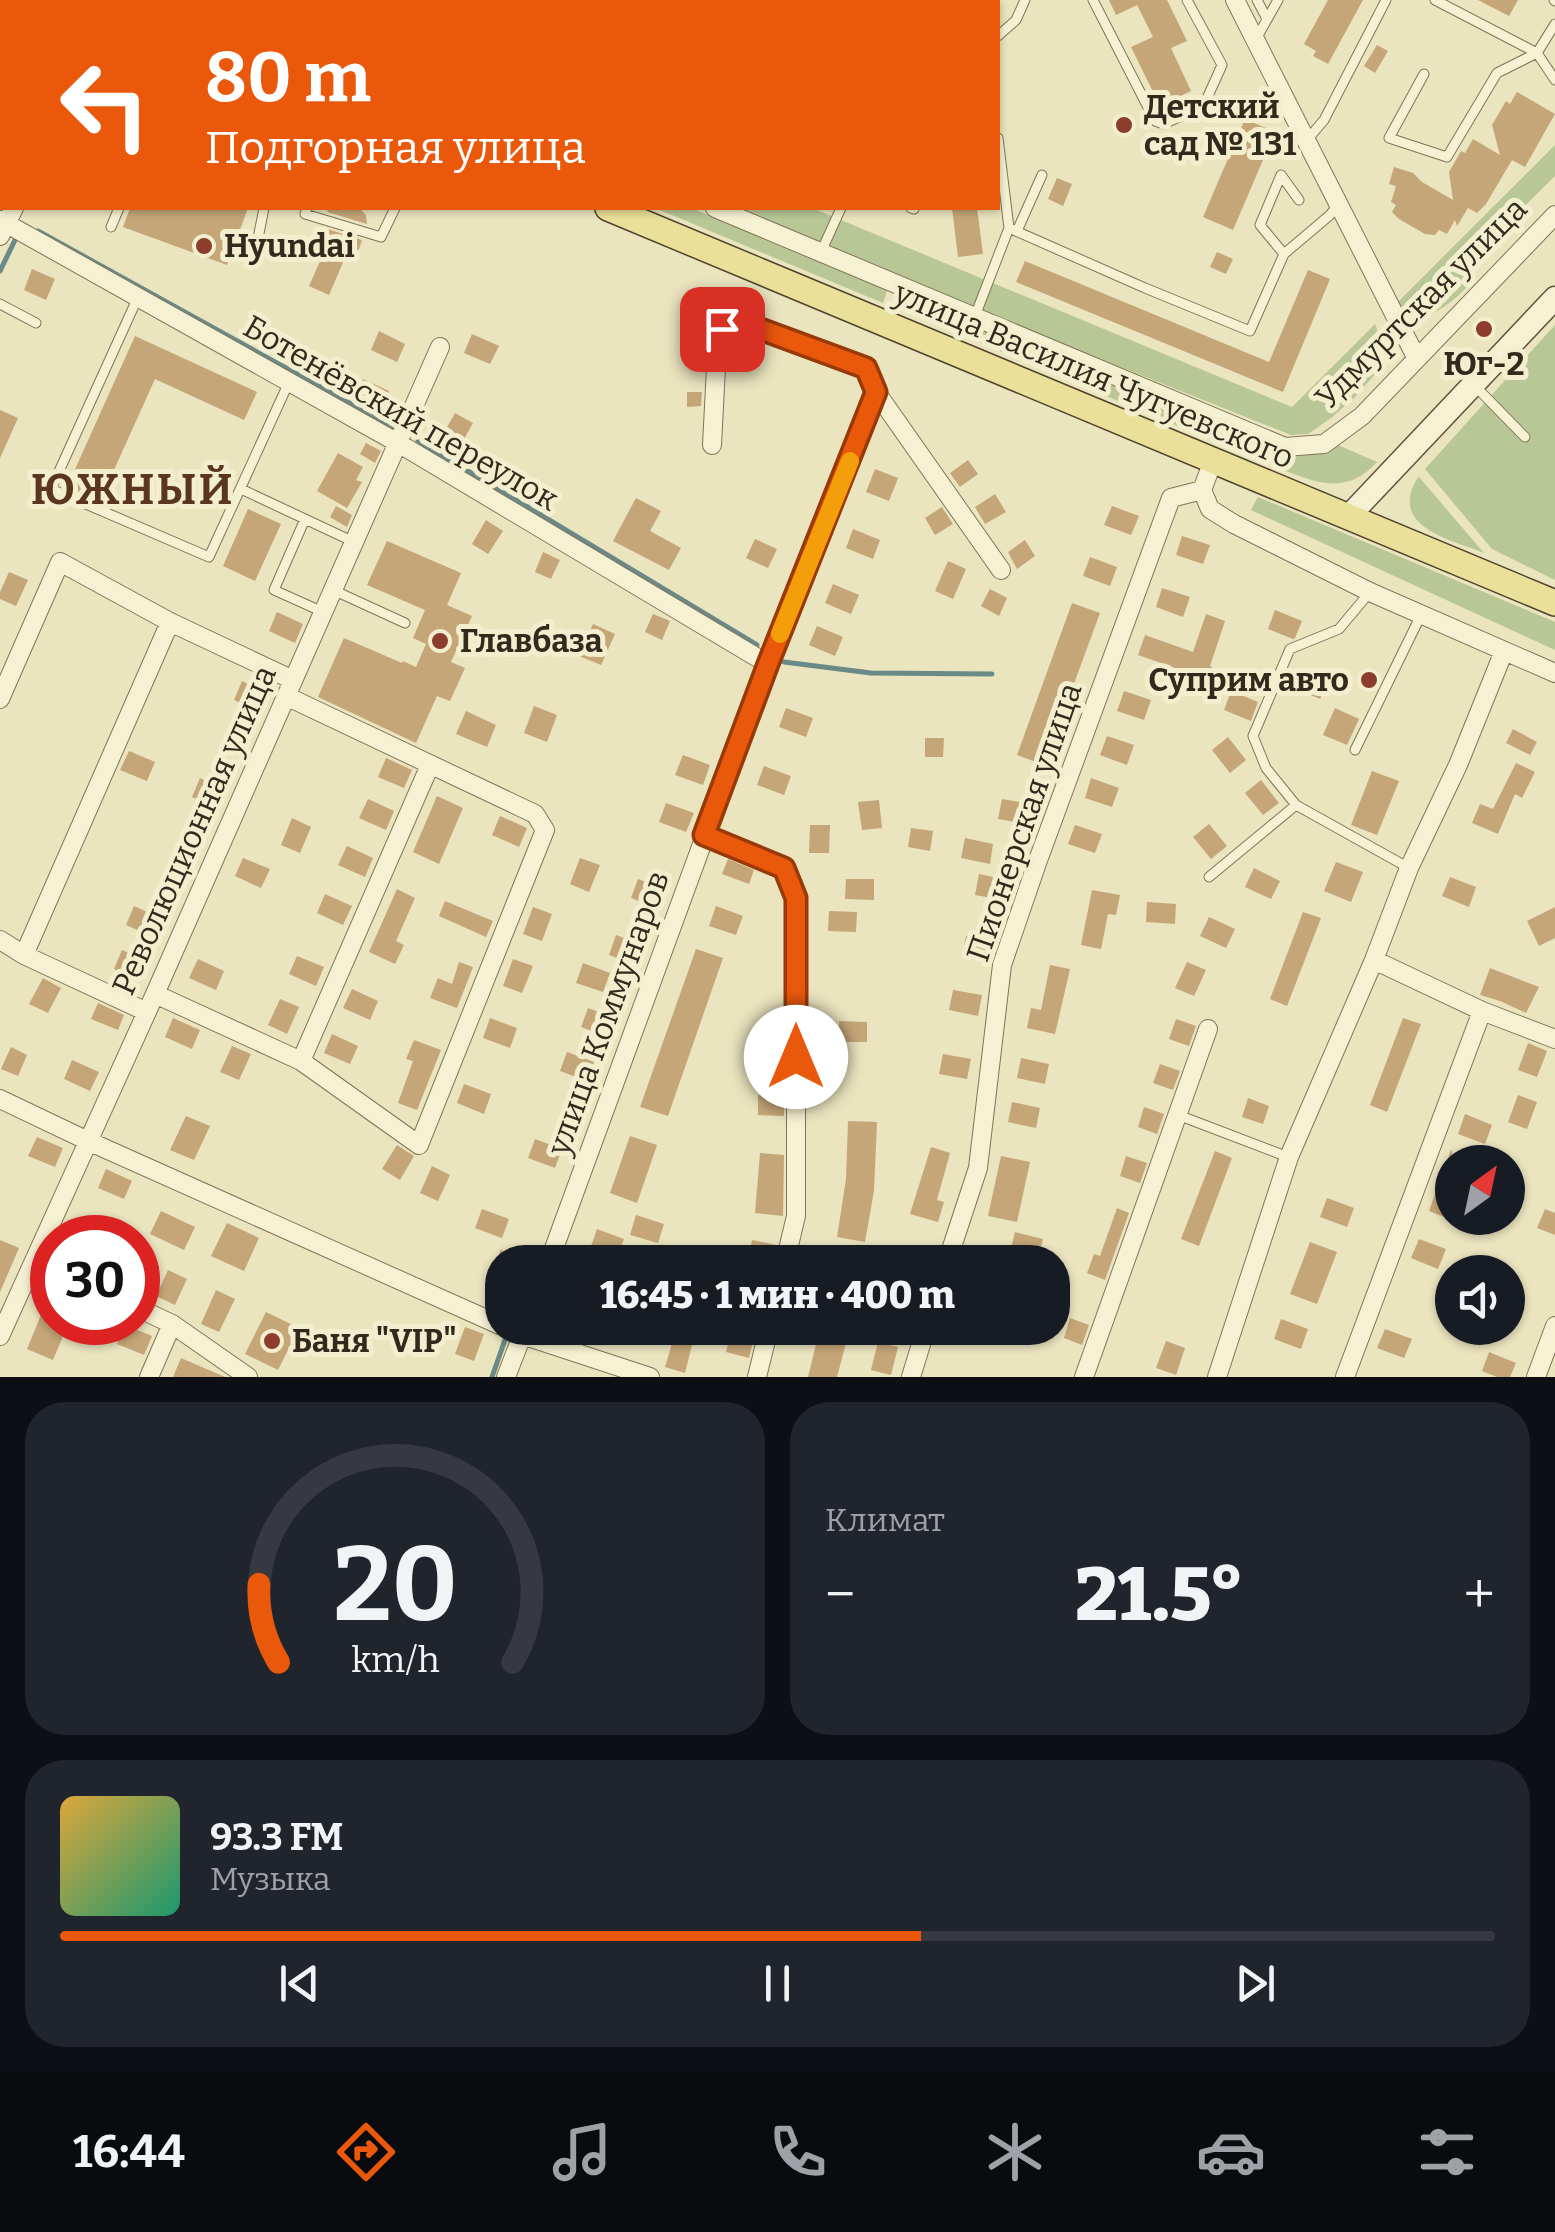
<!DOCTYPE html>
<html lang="ru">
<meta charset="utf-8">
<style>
:root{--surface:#171b24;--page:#20242c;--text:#f1f3f6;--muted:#9ea1a6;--line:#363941;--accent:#ea580c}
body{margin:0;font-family:Bitter,serif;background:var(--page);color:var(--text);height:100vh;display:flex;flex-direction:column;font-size:38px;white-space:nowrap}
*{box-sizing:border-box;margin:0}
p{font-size:32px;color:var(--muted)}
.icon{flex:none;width:55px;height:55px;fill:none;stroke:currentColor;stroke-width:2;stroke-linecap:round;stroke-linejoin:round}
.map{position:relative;height:1377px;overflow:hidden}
.details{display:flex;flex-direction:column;gap:25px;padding:25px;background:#0d0f14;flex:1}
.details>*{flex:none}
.banner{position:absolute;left:0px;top:0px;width:1000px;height:210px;box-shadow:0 2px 8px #0004;background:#ea580c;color:#fff;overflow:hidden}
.needle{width:65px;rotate:33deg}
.buttons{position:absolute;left:1435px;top:1145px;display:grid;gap:20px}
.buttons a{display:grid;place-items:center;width:90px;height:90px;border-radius:50%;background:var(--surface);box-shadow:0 2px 8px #0004;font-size:50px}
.speed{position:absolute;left:30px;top:1215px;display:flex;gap:20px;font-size:50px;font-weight:700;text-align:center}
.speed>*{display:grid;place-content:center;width:130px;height:130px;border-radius:50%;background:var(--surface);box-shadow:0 2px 8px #0004;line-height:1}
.speed .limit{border:15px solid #d22;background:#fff;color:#111}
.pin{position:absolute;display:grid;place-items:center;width:85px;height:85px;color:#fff;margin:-42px;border-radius:20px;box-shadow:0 5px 15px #0006}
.me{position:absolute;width:110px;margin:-55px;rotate:0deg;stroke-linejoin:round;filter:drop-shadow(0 0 8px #0008)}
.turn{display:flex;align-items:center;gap:35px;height:210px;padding:0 40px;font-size:45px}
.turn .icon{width:130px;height:130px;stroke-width:2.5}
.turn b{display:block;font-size:70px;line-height:85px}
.big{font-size:75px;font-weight:800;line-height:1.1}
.details .card{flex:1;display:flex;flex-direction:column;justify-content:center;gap:15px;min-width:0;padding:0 35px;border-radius:40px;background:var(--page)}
.details .dial{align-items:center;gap:0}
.dial svg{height:260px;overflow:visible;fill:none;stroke:var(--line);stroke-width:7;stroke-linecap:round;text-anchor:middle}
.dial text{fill:var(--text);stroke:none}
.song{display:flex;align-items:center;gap:30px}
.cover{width:120px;height:120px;border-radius:15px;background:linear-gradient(135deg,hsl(40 70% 55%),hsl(160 70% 35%))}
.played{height:10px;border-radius:5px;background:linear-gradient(90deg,var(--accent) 60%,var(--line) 60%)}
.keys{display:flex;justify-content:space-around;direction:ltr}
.heat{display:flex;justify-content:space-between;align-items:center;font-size:55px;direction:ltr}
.details .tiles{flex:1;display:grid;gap:25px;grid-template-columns:1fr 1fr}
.card:last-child{grid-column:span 2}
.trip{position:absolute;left:485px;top:1245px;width:585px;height:100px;border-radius:40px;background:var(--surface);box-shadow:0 2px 8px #0004;font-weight:800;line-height:100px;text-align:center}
.tabs{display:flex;height:160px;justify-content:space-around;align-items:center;background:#090b0e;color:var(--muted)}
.tabs .icon{width:70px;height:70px}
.tabs .active{color:var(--accent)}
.tabs b{font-size:45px;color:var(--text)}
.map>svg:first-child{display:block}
.green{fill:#b8c795}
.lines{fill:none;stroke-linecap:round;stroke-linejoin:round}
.stream{stroke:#6a8987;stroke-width:5}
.building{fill:#c5a678}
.lane-casing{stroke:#817559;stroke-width:11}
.street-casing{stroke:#817559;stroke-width:20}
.secondary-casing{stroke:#63563c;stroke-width:25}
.primary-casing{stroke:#4f432d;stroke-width:28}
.lane{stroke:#f6f1d2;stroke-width:9}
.street{stroke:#f6f1d2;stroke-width:18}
.secondary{stroke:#f6f1d2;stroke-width:22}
.primary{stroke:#ebe099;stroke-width:25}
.route-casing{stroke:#983908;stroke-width:25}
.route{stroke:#ea580c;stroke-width:18}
.slow{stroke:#f59e0b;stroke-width:18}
.poi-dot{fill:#8c3d2e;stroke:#f2eece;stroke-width:4}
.labels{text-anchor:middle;stroke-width:10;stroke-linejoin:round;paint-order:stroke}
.poi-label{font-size:32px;font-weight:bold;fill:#322a1c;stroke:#f2eece;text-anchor:start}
.street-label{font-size:32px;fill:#322a1c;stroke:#f2eece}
.district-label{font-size:42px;font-weight:bold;letter-spacing:2.5px;fill:#5b361f;stroke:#f2eece}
</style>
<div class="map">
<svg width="1555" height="1377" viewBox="0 0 1555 1377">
<rect width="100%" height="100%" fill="#eae4bf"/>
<path class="green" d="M1555 145V176L1466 264 1476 277C1461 294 1433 324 1408 314 1403 312 1398 309 1394 306Z
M655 208H691L888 288 883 303Z
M733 208H812L1292 407 1375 324 1386 355 1379 370 1354 398 1331 418 1308 434 1291 435 973 308Z
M952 312 1268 444 1261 461 945 328Z
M1555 325V580L1492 549 1425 469Z
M1338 445 1377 462C1345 498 1311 481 1274 466L1276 450C1299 455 1319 458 1338 445Z
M1419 476V477L1484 553C1449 539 1386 526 1419 476Z
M1258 497 1555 622V650L1251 510Z"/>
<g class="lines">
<path class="stream" d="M38 231 400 431
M0 271 16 238
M418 441 757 645
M784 662 871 673 992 674
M492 1377 506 1337"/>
</g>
<path class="building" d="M1109 0H1167L1187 41 1171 48 1191 91 1160 106 1131 47 1153 37 1137 5 1116 15Z
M1328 0H1363L1328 64 1313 56 1316 51 1304 44Z
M1478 0H1518L1509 16Z
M1377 45 1388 51 1375 73 1364 66Z
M1517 92 1555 114 1525 167 1512 160 1486 204 1477 213 1468 208 1457 226 1455 220 1447 234 1439 230 1435 235 1425 234 1399 219 1392 212 1396 205 1391 202 1396 186 1389 184 1394 167 1413 173 1422 182 1453 200 1449 172 1461 151 1465 153 1473 139 1500 155 1492 125 1506 101 1510 104Z
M1245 119 1275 132 1233 230 1203 217Z
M1057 178 1072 184 1063 206 1048 199Z
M130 208H248L227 265 123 227Z
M329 208H354L361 210 366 215 367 224 327 212Z
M952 208H977L983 254 958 257Z
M321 227 362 240 359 249 344 260 329 295 309 286 325 250 319 232Z
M1217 252 1233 259 1226 274 1210 267Z
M1025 261 1269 362 1308 270 1330 279 1283 392 1016 282Z
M32 269 55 279 46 300 24 290Z
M379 331 405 344 397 362 371 350Z
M472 334 499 346 490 364 464 353Z
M135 336 257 392 244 420 155 379 100 501 67 487Z
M363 379 389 391 380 410 354 398Z
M687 392H702L701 406 687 407Z
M0 410 18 418 0 458Z
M455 413 473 423 459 448 441 438Z
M366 443 381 451 375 463 360 454Z
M338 453 363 467 356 480 362 482 347 508 317 491Z
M968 460 978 474 960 487 950 473Z
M875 469 898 478 889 501 866 492Z
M995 494 1006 512 985 524 975 507Z
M636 498 661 511 650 531 681 548 669 570 613 541Z
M336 506 352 515 347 527 330 517Z
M1112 506 1139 516 1131 535 1104 525Z
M942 507 953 524 935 535 925 518Z
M248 509 281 524 255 581 223 566Z
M486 520 503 531 488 554 472 544Z
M853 529 880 540 873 559 846 548Z
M1182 536 1210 545 1203 564 1176 555Z
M755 539 777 549 768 568 746 558Z
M1025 540 1035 556 1017 569 1008 552Z
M387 541 461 573 447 605 472 616 451 662 465 668 450 701 437 696 416 743 318 697 344 638 402 663 403 661 416 667 426 644 413 638 425 610 367 585Z
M543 552 560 560 551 579 535 572Z
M1090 557 1117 567 1110 586 1083 576Z
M948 561 966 569 953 599 935 591Z
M9 572 28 580 16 606 0 599V592Z
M833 584 859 595 851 614 825 603Z
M1162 588 1190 597 1183 617 1156 607Z
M990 589 1007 598 999 616 981 606Z
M1072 603 1100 613 1044 765 1017 755Z
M1275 610 1302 621 1295 638 1293 639 1268 629Z
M277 612 303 624 295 643 269 631Z
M653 614 670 621 662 640 645 632Z
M1206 614 1225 621 1210 666 1212 667 1205 690 1181 681 1184 671 1138 655 1145 635 1193 652Z
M593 624 615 634 601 665 579 656Z
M817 626 843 637 835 656 809 645Z
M1301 669 1328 679 1320 699 1294 688Z
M242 681 268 693 260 712 234 700Z
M1124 691 1151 700 1144 720 1117 711Z
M1231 691 1258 702 1251 721 1224 710Z
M534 706 557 715 547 742 524 733Z
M786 708 813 718 806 737 779 727Z
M1335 708 1359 719 1347 745 1323 735Z
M466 711 496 725 487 747 456 734Z
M1513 729 1537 742 1530 755 1506 743Z
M1107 736 1134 745 1127 765 1100 755Z
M1228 737 1246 760 1230 773 1212 750Z
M925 738H944L943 757H925Z
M129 751 155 762 147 781 120 770Z
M683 755 710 765 703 785 675 775Z
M386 758 412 770 404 788 378 777Z
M1516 763 1535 772 1522 798 1515 794 1498 834 1472 823 1480 804 1493 809Z
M764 766 791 776 784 795 757 785Z
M1372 771 1399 781 1377 835 1351 825Z
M200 778 227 790 218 808 192 797Z
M1091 778 1119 788 1112 807 1085 798Z
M1261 780 1279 803 1263 815 1245 793Z
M437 796 463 808 439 864 413 852Z
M368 799 394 811 386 830 359 818Z
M1002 799 1030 804 1026 824 998 819Z
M879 800 882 828 862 830 858 802Z
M666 803 694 813 686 832 659 822Z
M500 816 527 828 519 847 492 835Z
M292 818 311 827 300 853 281 845Z
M1209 824 1227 846 1211 859 1193 837Z
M810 825H830L829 853H809Z
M1075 825 1102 834 1095 853 1068 844Z
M911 828 933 831 930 851 908 847Z
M965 838 993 844 990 864 961 858Z
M347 846 373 858 365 877 338 865Z
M243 858 270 869 261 888 235 876Z
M580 858 600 865 589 892 570 884Z
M728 859 754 870 749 884 722 874Z
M1336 862 1363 872 1351 902 1324 891Z
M1254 868 1280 881 1271 899 1245 887Z
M979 874 1007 880 1003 900 975 895Z
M1450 877 1476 887 1469 907 1442 896Z
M638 879 665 889 658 908 631 898Z
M846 879H874V900L845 899Z
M397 889 415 898 396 941 404 945 395 964 369 952Z
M1092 890 1120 895 1116 915 1108 914 1101 949 1081 945Z
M325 894 352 906 343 925 317 913Z
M445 901 493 921 486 937 439 916Z
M1147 902 1176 904 1175 924 1146 922Z
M134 906 161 918 153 937 126 925Z
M716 906 743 916 736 935 709 926Z
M533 907 552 914 542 941 523 934Z
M1555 907V938L1539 946 1527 921Z
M829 911 857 912 856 932 828 931Z
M1303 912 1321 918 1287 1006 1270 999Z
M1209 917 1235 929 1226 948 1200 936Z
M616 935 643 945 636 965 609 955Z
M966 936 994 941 990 962 962 956Z
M696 949 723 958 668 1116 640 1107Z
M122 950 149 962 140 981 114 969Z
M297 956 324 967 316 986 289 974Z
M198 959 224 971 216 990 189 978Z
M513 959 533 966 522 993 503 986Z
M459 962 473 967 457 1008 430 998 438 978 452 984Z
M1187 962 1206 970 1194 996 1175 988Z
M583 963 610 973 603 992 576 983Z
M1050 965 1070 969 1055 1034 1027 1028 1031 1008 1041 1010Z
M1490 968 1539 987 1526 1013 1500 1001 1480 995Z
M43 978 61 988 48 1013 29 1004Z
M352 989 378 1001 370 1020 343 1008Z
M953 990 982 995 978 1016 949 1010Z
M280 999 299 1007 287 1034 268 1025Z
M98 1003 124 1015 118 1030 91 1019Z
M588 1008 615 1018 608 1037 581 1027Z
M173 1018 200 1030 192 1049 165 1037Z
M490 1018 517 1028 510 1048 483 1038Z
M1403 1018 1421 1024 1387 1112 1370 1105Z
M1176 1019 1196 1026 1189 1046 1169 1039Z
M839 1021 867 1022V1042H839Z
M332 1034 358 1046 350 1064 324 1053Z
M414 1040 441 1050 417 1110 398 1103 413 1061 406 1059Z
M1528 1043 1547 1051 1537 1077 1518 1070Z
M232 1046 251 1054 239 1080 220 1072Z
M11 1047 27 1055 18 1076 1 1069Z
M567 1052 594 1062 587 1081 560 1071Z
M943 1054 971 1059 967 1079 939 1074Z
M1021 1058 1049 1064 1045 1084 1017 1078Z
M72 1060 99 1072 90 1091 64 1079Z
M1160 1064 1180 1071 1173 1090 1153 1083Z
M464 1084 491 1094 484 1114 457 1103Z
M758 1095H784V1116L758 1115Z
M1518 1095 1537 1102 1527 1129 1508 1122Z
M1248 1098 1269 1106 1263 1124 1242 1117Z
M1012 1102 1040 1108 1036 1128 1008 1122Z
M1144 1107 1164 1114 1157 1134 1138 1127Z
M1465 1114 1492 1125 1485 1144 1458 1134Z
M186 1116 210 1126 194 1160 170 1150Z
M848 1121 877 1122 874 1191 865 1242 837 1237 846 1179Z
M630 1136 657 1145 637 1203 610 1193Z
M37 1137 63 1148 55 1167 28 1156Z
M535 1139 562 1149 555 1168 528 1158Z
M397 1145 414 1156 400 1180 382 1169Z
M931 1147 950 1153 937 1200 944 1202 938 1222 910 1214Z
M1451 1150H1452V1220L1429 1211Z
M1215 1151 1232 1158 1199 1246 1181 1239Z
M760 1153 784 1155 783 1216 755 1213Z
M1001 1156 1030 1162 1017 1222 988 1216Z
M1126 1156 1147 1163 1140 1183 1120 1176Z
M432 1166 450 1175 438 1201 420 1193Z
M106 1169 132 1181 124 1199 98 1188Z
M1327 1198 1354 1208 1347 1227 1320 1217Z
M1117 1208 1129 1213 1105 1280 1087 1273 1094 1254 1100 1256Z
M482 1209 509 1219 502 1238 475 1228Z
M1545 1209 1555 1213V1235L1537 1228Z
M161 1211 195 1227 184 1250 150 1234Z
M636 1215 664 1224 658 1243 630 1235Z
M227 1223 259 1238 244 1271 211 1256Z
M597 1229 624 1239 617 1258 590 1249Z
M1015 1232 1043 1239 1038 1258 1010 1252Z
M1419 1239 1446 1249 1438 1269 1411 1258Z
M0 1240 19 1248 0 1292Z
M752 1240 776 1245 773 1262 748 1259Z
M1310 1242 1337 1252 1317 1304 1290 1294Z
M501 1249 502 1250V1300L485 1293Z
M168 1270 187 1279 175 1305 156 1296Z
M52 1288V1322H69L53 1360 27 1349Z
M216 1290 235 1299 219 1332 201 1324Z
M266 1312 299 1328 278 1370 245 1354Z
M1070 1318 1089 1325 1082 1345 1064 1338Z
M1281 1319 1308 1329 1301 1349 1274 1339Z
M125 1325 152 1336 144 1355 117 1344Z
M465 1327 484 1334 474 1361 455 1354Z
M732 1328H756L749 1358 726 1352Z
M820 1328H850L837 1377H808Z
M1385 1329 1412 1339 1404 1358 1377 1348Z
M673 1340 692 1345 685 1373 665 1367Z
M1166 1341 1185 1348 1176 1375 1156 1368Z
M878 1342 898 1347 891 1375 871 1370Z
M1489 1352 1516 1363 1510 1377H1497L1482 1371Z
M181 1358 225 1377H173Z"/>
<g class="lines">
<g class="lane-casing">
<path id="lane" d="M596 0 604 2
M699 0 700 2
M833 0V2
M860 0 866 2
M1093 0 1155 121 1164 124 1204 105 1222 65 1187 0
M1257 0 1267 19
M1435 0 1537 53 1555 80
M1554 0 1555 1
M472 2V0
M585 2 586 0
M998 36 1016 20 1025 0
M1256 39 1278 0
M1424 74 1389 138 1447 157 1497 73 1537 53 1555 24
M1307 140 1324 120 1386 0
M307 208 305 214 381 237 395 208
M911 208 914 209
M111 227 119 208
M1009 228 1145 288 1250 331 1284 254 1330 215 1338 205
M1017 231 1042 175
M821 252 841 208
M1284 254 1260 225 1281 175 1299 200
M253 264 264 208
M138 297 51 489 209 557 289 382
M0 304 36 323
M975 316 1009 228 998 138
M1475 386 1525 437
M241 489 354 542
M305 519 274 590 323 612
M333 590 405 623
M1355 750 1421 615
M1296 805 1409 868
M1209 877 1296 805 1266 768 1253 736 1290 649 1339 629 1370 592
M1178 1115 1288 1157"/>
</g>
<g class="street-casing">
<path id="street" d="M1235 0 1417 359
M715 208 1285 447 1324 444 1362 416 1555 215
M0 220 398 443 768 664
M0 236 14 208
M712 445 717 348 722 329 733 319 865 368 876 392 1001 570
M1213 461 1202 490 1210 509 1234 524 1370 592 1555 673
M0 699 60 562 170 622 293 680
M704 835 784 869 796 898V1216L785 1262
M0 940 24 955 147 1012
M24 955 170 622
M1374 960 1482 1011 1555 1039
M155 994 301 1061 419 1145 545 830 535 814 286 696
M301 1061 430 765
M0 1099 88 1141 502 1326
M549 1262 768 664 876 392
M947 1262 978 1168 1002 965 1037 863 1171 498 1202 490
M138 1308 172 1324 248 1377
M505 1328 522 1335 650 1377
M0 1336 155 994 440 347
M149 1377 172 1324
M506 1377 525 1328
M757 1377 769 1328
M911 1377 926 1328
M1084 1377 1208 1029
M1217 1377 1289 1157 1374 960 1409 868 1458 765 1504 651
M1345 1377 1482 1011
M1536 1377 1555 1326"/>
</g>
<g class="secondary-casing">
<path id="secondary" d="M1348 517 1555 298"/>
</g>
<g class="primary-casing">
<path id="primary" d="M101 0 106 2
M608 208 1555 603"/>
</g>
<use href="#lane" class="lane"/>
<use href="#street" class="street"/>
<use href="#secondary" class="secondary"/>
<use href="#primary" class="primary"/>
</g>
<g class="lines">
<g class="route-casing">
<path id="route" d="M722 329 733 319 866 368 876 392 768 664 704 835 784 868 796 898V1057"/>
</g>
<use href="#route" class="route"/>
<path class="slow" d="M780 634 850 461"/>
</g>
<g class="poi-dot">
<circle cx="1124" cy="125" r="10"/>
<circle cx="204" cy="246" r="10"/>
<circle cx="1484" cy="329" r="10"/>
<circle cx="440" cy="641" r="10"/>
<circle cx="1369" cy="680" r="10"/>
<circle cx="272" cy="1341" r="10"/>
</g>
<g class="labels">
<g class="poi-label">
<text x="1144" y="118">Детский<tspan x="1144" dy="37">сад № 131</tspan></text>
<text x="224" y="257">Hyundai</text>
<text x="1484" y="375" text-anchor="middle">Юг-2</text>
<text x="460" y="652">Главбаза</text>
<text x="1349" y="691" text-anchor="end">Суприм авто</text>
<text x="292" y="1352">Баня "VIP"</text>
</g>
<g class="street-label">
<text transform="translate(1421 303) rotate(-45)" y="11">Удмуртская улица</text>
<text transform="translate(1094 375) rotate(23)" y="11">улица Василия Чугуевского</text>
<text transform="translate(401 413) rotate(30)" y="11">Ботенёвский переулок</text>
<text transform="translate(1024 822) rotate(-71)" y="11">Пионерская улица</text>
<text transform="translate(194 830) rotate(-66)" y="11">Революционная улица</text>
<text transform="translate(608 1013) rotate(-70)" y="11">улица Коммунаров</text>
</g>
<g class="district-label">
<text x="133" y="504">ЮЖНЫЙ</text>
</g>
</g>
</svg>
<div class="buttons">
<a><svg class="needle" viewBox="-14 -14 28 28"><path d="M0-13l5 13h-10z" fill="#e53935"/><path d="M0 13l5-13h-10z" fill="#9ea1a6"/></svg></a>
<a><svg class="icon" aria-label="sound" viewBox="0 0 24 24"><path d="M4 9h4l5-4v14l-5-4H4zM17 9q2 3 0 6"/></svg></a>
</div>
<div class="speed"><div class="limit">30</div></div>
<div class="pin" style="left:722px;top:329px;background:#d93025"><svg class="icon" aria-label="arrive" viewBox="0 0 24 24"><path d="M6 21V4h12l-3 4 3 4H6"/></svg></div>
<svg class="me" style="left:796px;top:1057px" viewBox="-20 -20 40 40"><circle r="19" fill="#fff"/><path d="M0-13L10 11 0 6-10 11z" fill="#ea580c"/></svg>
<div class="trip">16:45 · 1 мин · 400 m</div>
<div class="banner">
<div class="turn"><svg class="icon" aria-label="left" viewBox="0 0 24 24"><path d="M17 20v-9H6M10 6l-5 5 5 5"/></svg><div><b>80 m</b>Подгорная улица</div></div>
</div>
</div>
<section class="details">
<div class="tiles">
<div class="card dial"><svg viewBox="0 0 100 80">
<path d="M14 69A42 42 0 1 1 86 69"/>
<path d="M14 69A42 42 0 0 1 8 45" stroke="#ea580c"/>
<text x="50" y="56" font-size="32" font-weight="700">20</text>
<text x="50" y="72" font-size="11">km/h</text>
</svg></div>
<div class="card"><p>Климат</p>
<div class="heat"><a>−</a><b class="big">21.5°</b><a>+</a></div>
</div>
<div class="card">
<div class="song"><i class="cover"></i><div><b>93.3 FM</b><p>Музыка</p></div></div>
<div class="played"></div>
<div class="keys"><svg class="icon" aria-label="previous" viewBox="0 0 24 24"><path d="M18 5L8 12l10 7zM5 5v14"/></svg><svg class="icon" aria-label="pause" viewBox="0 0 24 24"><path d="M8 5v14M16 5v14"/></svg><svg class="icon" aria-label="next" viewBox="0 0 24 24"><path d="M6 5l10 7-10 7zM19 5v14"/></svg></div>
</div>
</div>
</section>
<nav class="tabs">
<b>16:44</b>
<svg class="icon active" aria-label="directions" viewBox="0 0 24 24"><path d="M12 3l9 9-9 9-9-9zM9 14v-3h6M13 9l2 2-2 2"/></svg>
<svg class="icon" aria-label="music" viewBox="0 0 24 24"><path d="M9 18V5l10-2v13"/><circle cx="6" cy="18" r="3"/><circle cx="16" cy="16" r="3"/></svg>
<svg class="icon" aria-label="phone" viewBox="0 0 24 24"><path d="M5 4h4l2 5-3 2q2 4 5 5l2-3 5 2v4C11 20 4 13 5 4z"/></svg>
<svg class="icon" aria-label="climate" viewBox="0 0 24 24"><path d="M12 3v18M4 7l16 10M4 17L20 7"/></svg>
<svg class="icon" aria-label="car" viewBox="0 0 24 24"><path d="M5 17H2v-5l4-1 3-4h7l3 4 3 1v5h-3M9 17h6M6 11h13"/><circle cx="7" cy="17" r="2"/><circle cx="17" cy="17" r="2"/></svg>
<svg class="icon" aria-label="filters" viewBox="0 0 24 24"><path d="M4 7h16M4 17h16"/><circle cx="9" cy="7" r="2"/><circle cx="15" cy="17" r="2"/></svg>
</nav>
